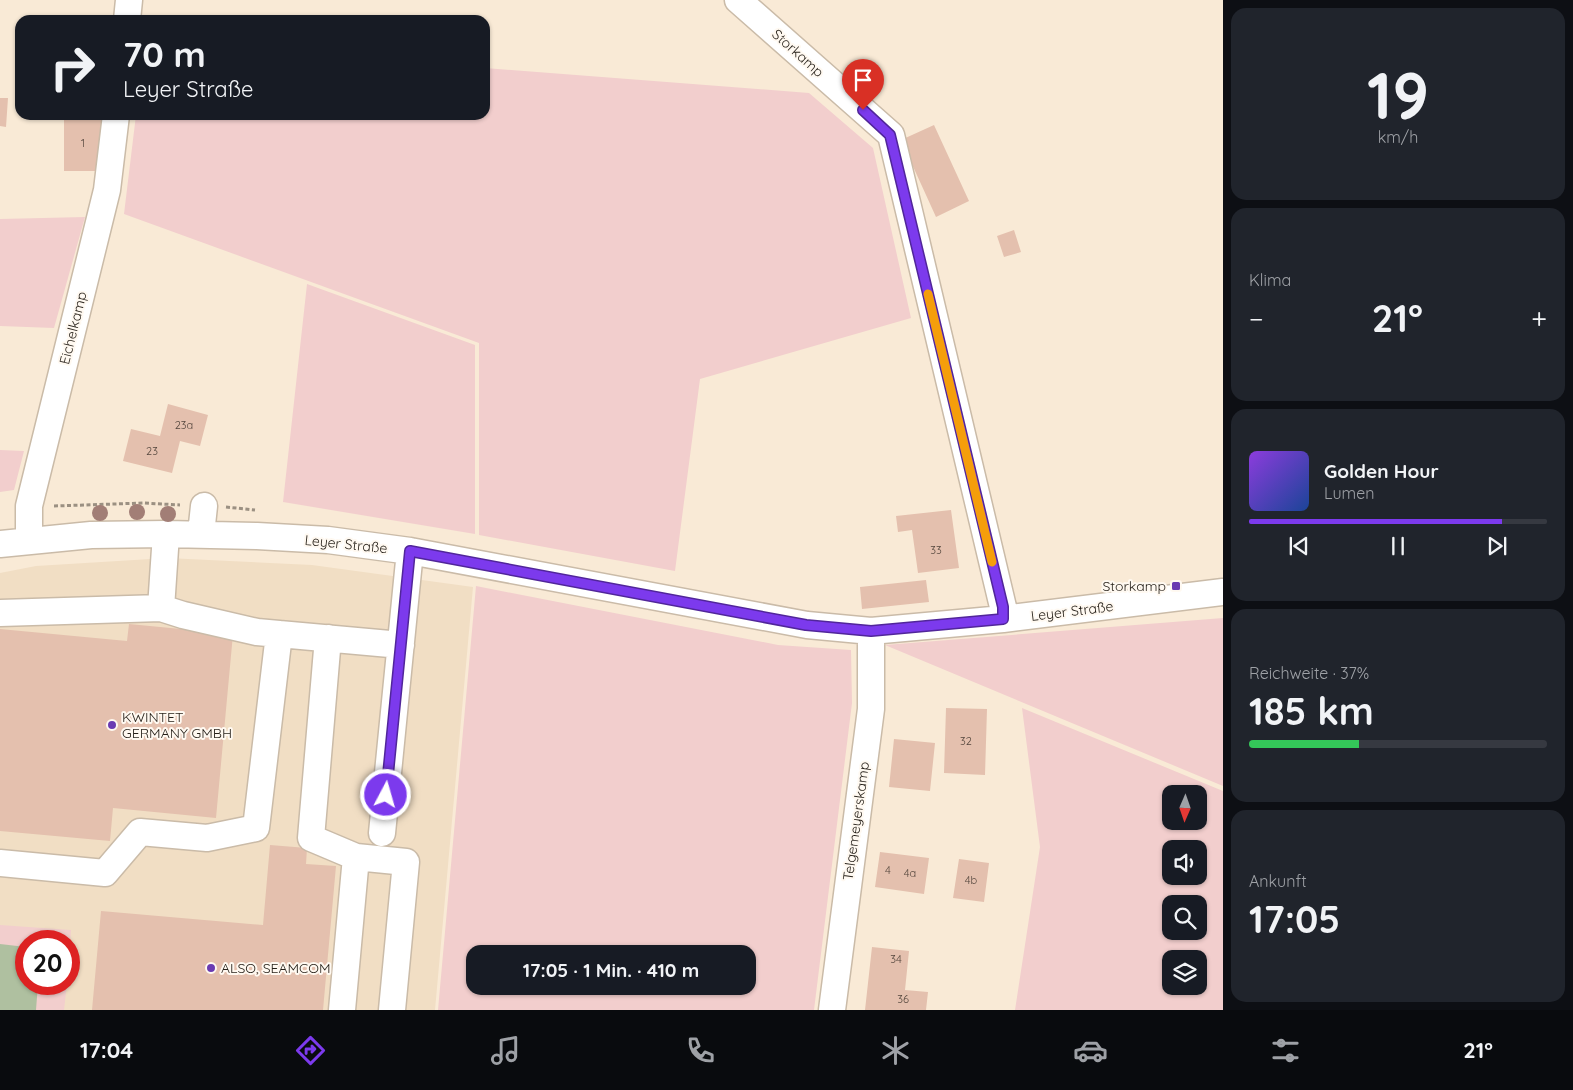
<!DOCTYPE html>
<html lang="de">
<meta charset="utf-8">
<style>
:root{--surface:#171b24;--page:#20242c;--text:#f1f3f6;--muted:#9ea1a6;--line:#363941;--accent:#7c3aed}
body{margin:0;font-family:Quicksand,sans-serif;background:var(--page);color:var(--text);height:100vh;display:flex;flex-direction:column;font-size:19px;white-space:nowrap}
*{box-sizing:border-box;margin:0}
p{font-size:16px;color:var(--muted)}
.icon{flex:none;width:28px;height:28px;fill:none;stroke:currentColor;stroke-width:2;stroke-linecap:round;stroke-linejoin:round}
.map{position:relative;flex:1;overflow:hidden}
.details{display:flex;flex-direction:column;gap:8px;padding:8px;background:#0d0f14;width:350px}
.details>*{flex:none}
.guide{position:absolute;left:15px;top:15px;width:475px;height:105px;border-radius:15px;box-shadow:0 1px 4px #0004;background:#171b24;color:var(--text);overflow:hidden}
.needle{width:32px;rotate:182deg}
.tools{position:absolute;left:1162px;top:785px;display:grid;gap:10px}
.tools a{display:grid;place-items:center;width:45px;height:45px;border-radius:10px;background:var(--surface);box-shadow:0 1px 4px #0004;font-size:25px}
.speed{position:absolute;left:15px;top:930px;display:flex;gap:10px;font-size:25px;font-weight:700;text-align:center}
.speed>*{display:grid;place-content:center;width:65px;height:65px;border-radius:50%;background:var(--surface);box-shadow:0 1px 4px #0004;line-height:1}
.speed .limit{border:8px solid #d22;background:#fff;color:#111}
.pin{position:absolute;display:grid;place-items:center;width:42px;height:42px;color:#fff;margin:-51px -21px;border-radius:50% 50% 50% 0;rotate:-45deg;box-shadow:0 0 5px #0007}
.pin .icon{rotate:45deg}
.me{position:absolute;width:55px;margin:-28px;rotate:6deg;stroke-linejoin:round;filter:drop-shadow(0 0 4px #0008)}
.turn{display:flex;align-items:center;gap:18px;height:105px;padding:0 25px;font-size:22px}
.turn .icon{width:65px;height:65px;stroke-width:2.5}
.turn b{display:block;font-size:35px;line-height:42px}
.big{font-size:38px;font-weight:800;line-height:1.1}
.details .widget{flex:1;display:flex;flex-direction:column;justify-content:center;gap:8px;min-width:0;padding:0 18px;border-radius:15px;background:var(--page)}
.details .dial{align-items:center;gap:0}
.dial b{font-size:65px;line-height:1}
.song{display:flex;align-items:center;gap:15px}
.cover{width:60px;height:60px;border-radius:8px;background:linear-gradient(135deg,hsl(270 70% 55%),hsl(220 70% 35%))}
.played{height:5px;border-radius:2px;background:linear-gradient(90deg,var(--accent) 85%,var(--line) 85%)}
.keys{display:flex;justify-content:space-around;direction:ltr}
.heat{display:flex;justify-content:space-between;align-items:center;font-size:28px;direction:ltr}
.charge{height:8px;border-radius:4px;background:linear-gradient(90deg,#34c759 37%,var(--line) 0)}
.trip{position:absolute;left:466px;top:945px;width:290px;height:50px;border-radius:15px;background:var(--surface);box-shadow:0 1px 4px #0004;font-weight:800;line-height:50px;text-align:center}
.menu{display:flex;height:80px;justify-content:space-around;align-items:center;background:#090b0e;color:var(--muted)}
.menu .icon{width:35px;height:35px}
.menu .current{color:var(--accent)}
.menu b{font-size:22px;color:var(--text)}
main{display:flex;flex:1;min-height:0}
.map>svg:first-child{display:block}
.built{fill:#f1dec4;fill-rule:evenodd}
.green{fill:#f2cecd;fill-rule:evenodd}
.water{fill:#afc0a0}
.building{fill:#e4c0ae}
.lines{fill:none;stroke-linecap:round;stroke-linejoin:round}
.minor-casing{stroke:#cabba8;stroke-width:29}
.path{stroke:#9b9082;stroke-width:3;stroke-dasharray:4 2.5;stroke-linecap:butt}
.minor{stroke:#fff;stroke-width:26}
.tree{fill:#a27e76}
.route-casing{stroke:#51269a;stroke-width:12}
.route{stroke:#7c3aed;stroke-width:9}
.slow{stroke:#f59e0b;stroke-width:9}
.poi-dot{fill:#6a3bb2;stroke:#fff9f1;stroke-width:2}
.labels{text-anchor:middle;stroke-width:4;stroke-linejoin:round;paint-order:stroke}
.number-label{font-size:11px;fill:#54463d}
.street-label{font-size:14px;fill:#241e17;stroke:#fff9f1}
.poi-label{font-size:14px;fill:#241e17;stroke:#fff9f1;text-anchor:start}
</style>
<main>
<div class="map">
<svg width="1223" height="1010" viewBox="0 0 1223 1010">
<rect width="100%" height="100%" fill="#f9ead6"/>
<path class="built" d="M167 558 312 565 473 587 435 1010H0V573L36 566ZM26 941H69V984H26Z"/>
<path class="green" d="M485 68 809 93 873 148 911 318 700 379 675 571 479 535V343L124 214 136 115H485Z
M85 217 54 328 0 326V219Z
M307 284 475 345V534L283 502Z
M0 450 24 451 14 490 0 492Z
M476 586 778 645 851 650 852 703 814 1010H438ZM475 954H748V986H475Z
M1223 618V786L885 645Z
M1022 708 1223 791V1010H1015L1040 847ZM1171 794H1199V821H1171ZM1171 849H1199V876H1171ZM1171 904H1199V931H1171ZM1171 959H1199V986H1171Z
M0 925 71 930 69 959V941H26V984H67L64 1010H0Z"/>
<path class="water" d="M0 944 26 947V984H38L36 1010H0Z"/>
<path class="building" d="M0 98H8L6 127 0 126Z
M64 115H102V171H64Z
M934 125 969 201 936 217 901 140Z
M1014 230 1021 252 1004 257 997 236Z
M168 404 208 415 200 446 180 441 172 473 123 461 131 429 160 436Z
M951 510 959 568 918 573 912 530 898 532 896 516Z
M926 580 929 602 862 609 860 587Z
M129 624 233 634 216 818 113 808 110 841 0 831V629L127 641Z
M946 708 987 709 985 775 944 773Z
M894 739 935 743 930 791 889 787Z
M270 845 307 848 306 864 336 866 323 1010H92L101 911 263 925Z
M880 852 929 858 924 894 875 887Z
M959 859 989 863 984 902 953 898Z
M872 947 909 951 905 990 928 992 926 1010H865Z"/>
<g class="lines">
<g class="minor-casing">
<path id="minor" d="M738 0 891 135 1003 607V619
M127 20 129 0
M201 534 204 506
M29 540V506L107 190 116 115
M0 544 91 535 166 534 257 536 328 540 410 551 807 625 871 631 1003 619 1223 592
M161 608 166 534
M0 613 161 608 183 615 257 632 401 645
M328 638 311 838 356 857 406 862 392 1010
M382 833 410 551
M0 863 105 873 140 832 207 838 256 828 279 634
M342 1010 356 857
M832 1010 871 709V631"/>
</g>
<path class="path" d="M54 506 144 503 180 505
M226 507 255 510"/>
<use href="#minor" class="minor"/>
</g>
<g class="tree">
<circle cx="137" cy="512" r="8"/>
<circle cx="100" cy="513" r="8"/>
<circle cx="168" cy="514" r="8"/>
</g>
<g class="lines">
<g class="route-casing">
<path id="route" d="M386 795 410 551 806 625 871 631 1003 619V607L890 135 863 110"/>
</g>
<use href="#route" class="route"/>
<path class="slow" d="M928 294 992 562"/>
</g>
<g class="poi-dot">
<rect x="1171" y="581" width="10" height="10" rx="2.5"/>
<circle cx="112" cy="725" r="5"/>
<circle cx="211" cy="968" r="5"/>
</g>
<g class="labels">
<g class="number-label">
<text x="83" y="147">1</text>
<text x="184" y="429">23a</text>
<text x="152" y="455">23</text>
<text x="936" y="554">33</text>
<text x="966" y="745">32</text>
<text x="888" y="874">4</text>
<text x="910" y="877">4a</text>
<text x="971" y="884">4b</text>
<text x="896" y="963">34</text>
<text x="903" y="1003">36</text>
</g>
<g class="street-label">
<text transform="translate(798 53) rotate(42)" y="5">Storkamp</text>
<text transform="translate(73 328) rotate(-76)" y="5">Eichelkamp</text>
<text transform="translate(346 544) rotate(6)" y="5">Leyer Straße</text>
<text transform="translate(1072 611) rotate(-7)" y="5">Leyer Straße</text>
<text transform="translate(856 821) rotate(-82)" y="5">Telgemeyerskamp</text>
</g>
<g class="poi-label">
<text x="1166" y="591" text-anchor="end">Storkamp</text>
<text x="122" y="722">KWINTET<tspan x="122" dy="16">GERMANY GMBH</tspan></text>
<text x="221" y="973">ALSO, SEAMCOM</text>
</g>
</g>
</svg>
<div class="tools">
<a><svg class="needle" viewBox="-14 -14 28 28"><path d="M0-13l5 13h-10z" fill="#e53935"/><path d="M0 13l5-13h-10z" fill="#9ea1a6"/></svg></a>
<a><svg class="icon" aria-label="sound" viewBox="0 0 24 24"><path d="M4 9h4l5-4v14l-5-4H4zM17 9q2 3 0 6"/></svg></a>
<a><svg class="icon" aria-label="search" viewBox="0 0 24 24"><circle cx="10" cy="10" r="6"/><path d="M15 15l6 6"/></svg></a>
<a><svg class="icon" aria-label="layers" viewBox="0 0 24 24"><path d="M12 4l9 5-9 5-9-5zM3 14l9 5 9-5"/></svg></a>
</div>
<div class="speed"><div class="limit">20</div></div>
<div class="pin" style="left:863px;top:110px;background:#d93025"><svg class="icon" aria-label="arrive" viewBox="0 0 24 24"><path d="M6 21V4h12l-3 4 3 4H6"/></svg></div>
<svg class="me" style="left:386px;top:795px" viewBox="-20 -20 40 40"><circle r="17" fill="#7c3aed" stroke="#fff" stroke-width="3"/><path d="M0-11L8 9 0 5-8 9z" fill="#fff"/></svg>
<div class="trip">17:05 · 1 Min. · 410 m</div>
<div class="guide">
<div class="turn"><svg class="icon" aria-label="right" viewBox="0 0 24 24"><path d="M7 20v-9h11M14 6l5 5-5 5"/></svg><div><b>70 m</b>Leyer Straße</div></div>
</div>
</div>
<section class="details">
<div class="widget dial"><b>19</b><p>km/h</p></div>
<div class="widget"><p>Klima</p>
<div class="heat"><a>−</a><b class="big">21°</b><a>+</a></div>
</div>
<div class="widget">
<div class="song"><i class="cover"></i><div><b>Golden Hour</b><p>Lumen</p></div></div>
<div class="played"></div>
<div class="keys"><svg class="icon" aria-label="previous" viewBox="0 0 24 24"><path d="M18 5L8 12l10 7zM5 5v14"/></svg><svg class="icon" aria-label="pause" viewBox="0 0 24 24"><path d="M8 5v14M16 5v14"/></svg><svg class="icon" aria-label="next" viewBox="0 0 24 24"><path d="M6 5l10 7-10 7zM19 5v14"/></svg></div>
</div>
<div class="widget"><p>Reichweite · 37%</p><b class="big">185 km</b><div class="charge"></div></div>
<div class="widget"><p>Ankunft</p><b class="big">17:05</b></div>
</section>
</main>
<nav class="menu">
<b>17:04</b>
<svg class="icon current" aria-label="directions" viewBox="0 0 24 24"><path d="M12 3l9 9-9 9-9-9zM9 14v-3h6M13 9l2 2-2 2"/></svg>
<svg class="icon" aria-label="music" viewBox="0 0 24 24"><path d="M9 18V5l10-2v13"/><circle cx="6" cy="18" r="3"/><circle cx="16" cy="16" r="3"/></svg>
<svg class="icon" aria-label="phone" viewBox="0 0 24 24"><path d="M5 4h4l2 5-3 2q2 4 5 5l2-3 5 2v4C11 20 4 13 5 4z"/></svg>
<svg class="icon" aria-label="climate" viewBox="0 0 24 24"><path d="M12 3v18M4 7l16 10M4 17L20 7"/></svg>
<svg class="icon" aria-label="car" viewBox="0 0 24 24"><path d="M5 17H2v-5l4-1 3-4h7l3 4 3 1v5h-3M9 17h6M6 11h13"/><circle cx="7" cy="17" r="2"/><circle cx="17" cy="17" r="2"/></svg>
<svg class="icon" aria-label="filters" viewBox="0 0 24 24"><path d="M4 7h16M4 17h16"/><circle cx="9" cy="7" r="2"/><circle cx="15" cy="17" r="2"/></svg>
<b>21°</b>
</nav>
